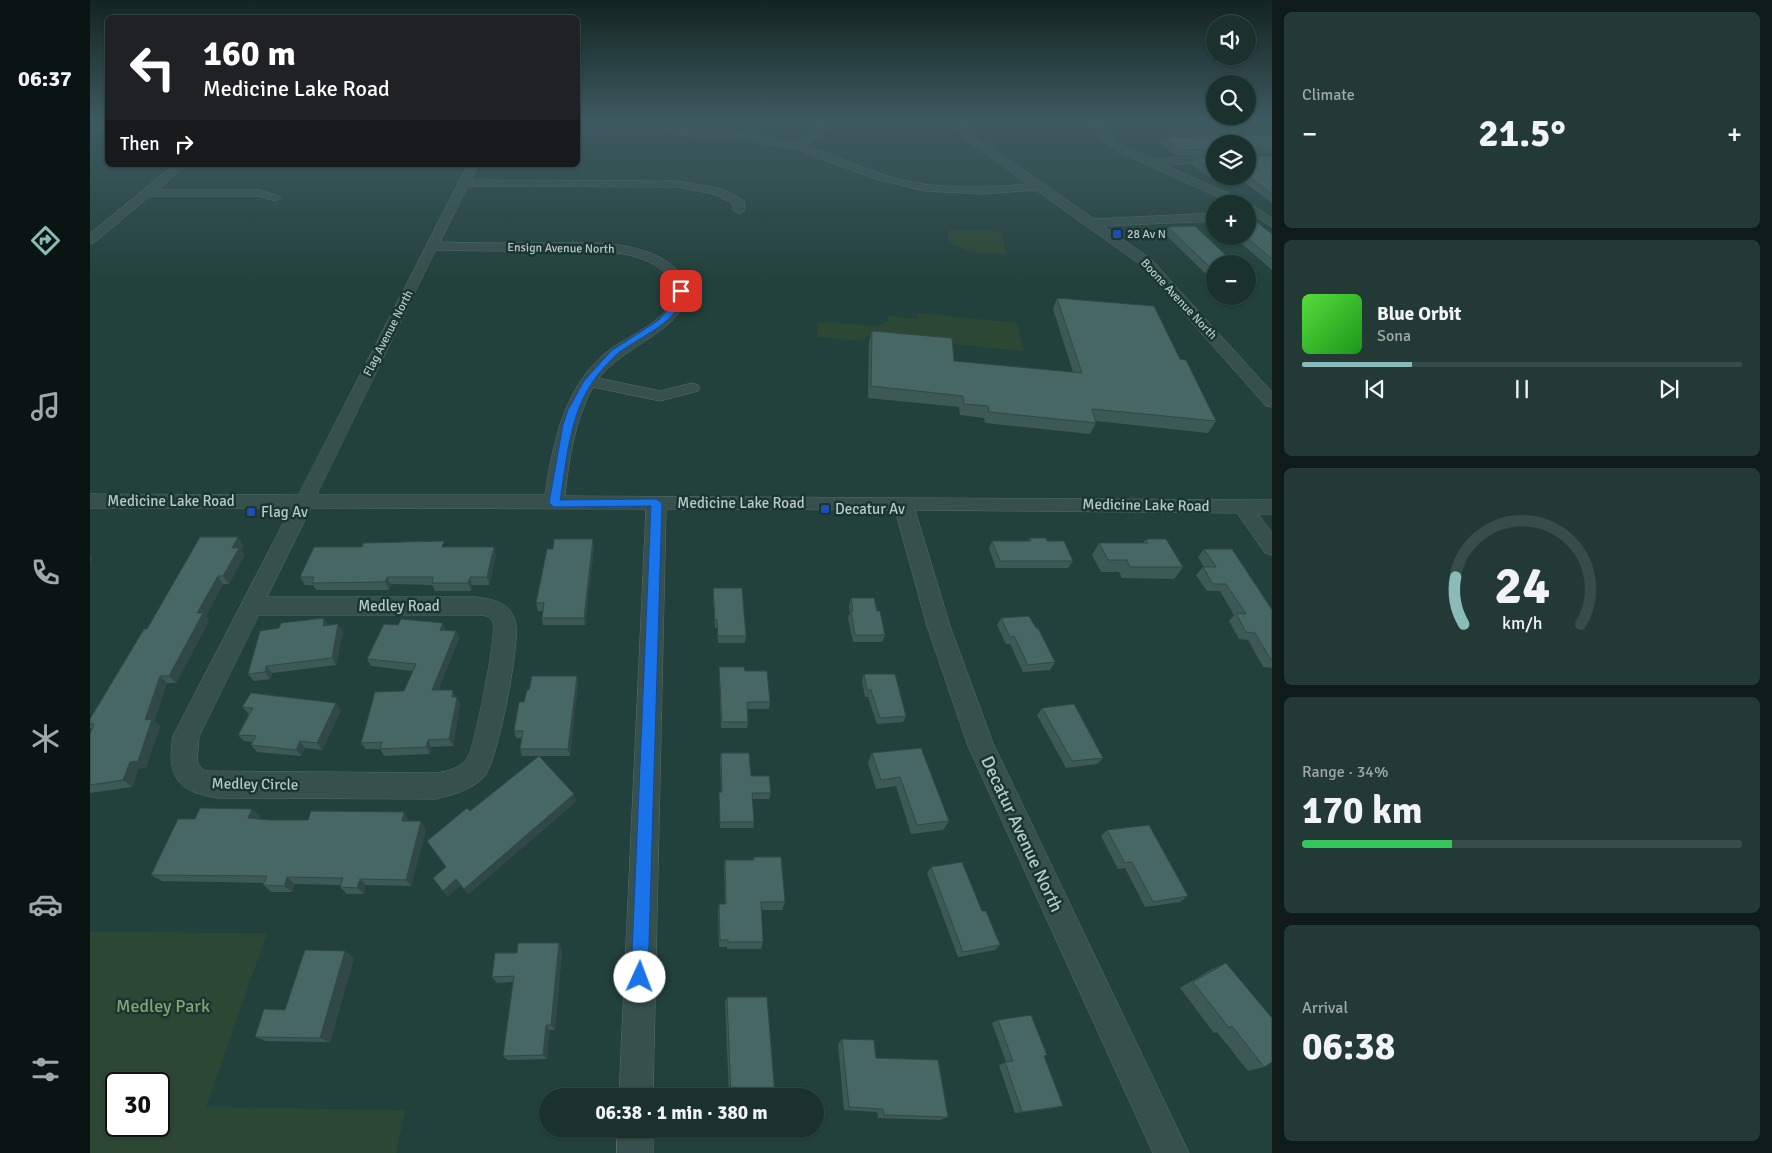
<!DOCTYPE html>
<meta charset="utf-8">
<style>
:root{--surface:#1a312d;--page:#233935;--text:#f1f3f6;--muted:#9fa9aa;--line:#384c49;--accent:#8bbbb9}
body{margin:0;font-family:Signika,sans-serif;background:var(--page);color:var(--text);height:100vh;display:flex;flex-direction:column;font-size:19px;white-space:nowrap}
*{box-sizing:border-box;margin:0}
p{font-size:16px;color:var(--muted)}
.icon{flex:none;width:28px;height:28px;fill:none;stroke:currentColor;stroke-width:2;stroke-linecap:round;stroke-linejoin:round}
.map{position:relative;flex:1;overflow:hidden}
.drawer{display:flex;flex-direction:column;gap:12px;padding:12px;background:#0e1b19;width:500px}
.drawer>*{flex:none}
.top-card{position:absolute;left:15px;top:15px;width:475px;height:152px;border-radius:8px;box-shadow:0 1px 4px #0004,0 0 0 1px var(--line);background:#202124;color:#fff;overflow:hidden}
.tools{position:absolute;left:1116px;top:15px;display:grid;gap:10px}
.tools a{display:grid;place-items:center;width:50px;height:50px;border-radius:50%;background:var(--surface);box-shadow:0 1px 4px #0004,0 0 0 1px var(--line);font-size:25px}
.speed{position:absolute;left:15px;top:1072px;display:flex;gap:10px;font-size:25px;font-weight:700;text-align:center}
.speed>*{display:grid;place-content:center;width:65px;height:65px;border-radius:50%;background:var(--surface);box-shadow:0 1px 4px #0004,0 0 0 1px var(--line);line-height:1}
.speed .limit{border:2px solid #111;border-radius:8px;background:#fff;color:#111}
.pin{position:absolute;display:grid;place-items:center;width:42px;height:42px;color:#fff;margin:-21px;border-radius:10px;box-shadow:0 2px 8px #0006}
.me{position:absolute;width:55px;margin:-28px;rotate:2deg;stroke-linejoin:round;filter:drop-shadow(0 0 4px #0008)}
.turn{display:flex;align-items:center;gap:18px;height:105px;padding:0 15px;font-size:22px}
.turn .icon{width:65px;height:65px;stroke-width:2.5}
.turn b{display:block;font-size:35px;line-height:42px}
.then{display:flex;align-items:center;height:48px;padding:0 15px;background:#0003;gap:10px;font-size:19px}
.big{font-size:38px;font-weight:800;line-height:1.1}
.drawer .widget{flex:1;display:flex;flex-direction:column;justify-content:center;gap:8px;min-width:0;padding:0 18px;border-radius:8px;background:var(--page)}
.drawer .dial{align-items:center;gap:0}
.dial svg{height:130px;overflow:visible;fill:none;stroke:var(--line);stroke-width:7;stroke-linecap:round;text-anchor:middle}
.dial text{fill:var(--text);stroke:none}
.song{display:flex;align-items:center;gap:15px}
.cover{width:60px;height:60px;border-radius:8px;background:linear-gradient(135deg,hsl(110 70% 55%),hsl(120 70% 35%))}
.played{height:5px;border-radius:2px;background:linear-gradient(90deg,var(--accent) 25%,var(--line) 25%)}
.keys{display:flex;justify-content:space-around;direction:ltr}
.heat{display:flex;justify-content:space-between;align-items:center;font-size:28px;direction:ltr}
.charge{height:8px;border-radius:4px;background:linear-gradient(90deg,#34c759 34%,var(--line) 0)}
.trip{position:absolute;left:449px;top:1088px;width:285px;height:50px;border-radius:25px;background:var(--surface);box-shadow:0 1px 4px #0004,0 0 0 1px var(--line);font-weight:800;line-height:50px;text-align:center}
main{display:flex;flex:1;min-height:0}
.tabs{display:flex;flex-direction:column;width:90px;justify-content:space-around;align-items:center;background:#0a1412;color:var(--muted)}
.tabs .icon{width:35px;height:35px}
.tabs .selected{color:var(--accent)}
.tabs b{font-size:22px;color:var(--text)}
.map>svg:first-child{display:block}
.green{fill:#2c4834;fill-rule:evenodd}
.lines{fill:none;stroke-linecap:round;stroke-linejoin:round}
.minor-casing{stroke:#556e6b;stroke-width:1}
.minor{fill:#37504d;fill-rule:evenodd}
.wall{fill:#3c5956}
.shaded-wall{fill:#314846}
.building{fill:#466764;stroke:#314846}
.route{fill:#1a73e8;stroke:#114b97}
.transit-dot{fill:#1a4fb4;stroke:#1c3532;stroke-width:2}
.labels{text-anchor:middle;stroke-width:5;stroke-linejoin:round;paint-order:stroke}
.far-poi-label{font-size:12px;fill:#b3cbc9;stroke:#1c3532;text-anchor:start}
.far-street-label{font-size:12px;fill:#b3cbc9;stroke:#1c3532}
.street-label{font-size:15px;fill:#b3cbc9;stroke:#1c3532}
.poi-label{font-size:15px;fill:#b3cbc9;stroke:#1c3532;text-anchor:start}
.near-street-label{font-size:18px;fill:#b3cbc9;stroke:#1c3532}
.near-park-label{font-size:18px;fill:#88a370;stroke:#1c3532}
</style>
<main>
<nav class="tabs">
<b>06:37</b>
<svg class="icon selected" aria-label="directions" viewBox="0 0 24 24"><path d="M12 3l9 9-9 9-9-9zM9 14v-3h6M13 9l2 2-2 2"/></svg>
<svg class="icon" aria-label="music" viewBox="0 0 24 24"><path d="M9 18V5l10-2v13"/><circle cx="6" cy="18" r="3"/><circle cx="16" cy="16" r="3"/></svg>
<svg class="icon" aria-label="phone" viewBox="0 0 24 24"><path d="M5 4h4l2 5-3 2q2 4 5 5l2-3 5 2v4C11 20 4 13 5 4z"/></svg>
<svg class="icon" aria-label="climate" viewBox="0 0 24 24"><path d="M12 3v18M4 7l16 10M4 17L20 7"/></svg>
<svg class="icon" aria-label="car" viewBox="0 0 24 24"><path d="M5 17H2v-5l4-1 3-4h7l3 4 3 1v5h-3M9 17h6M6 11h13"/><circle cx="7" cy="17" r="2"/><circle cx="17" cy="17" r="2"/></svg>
<svg class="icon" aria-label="filters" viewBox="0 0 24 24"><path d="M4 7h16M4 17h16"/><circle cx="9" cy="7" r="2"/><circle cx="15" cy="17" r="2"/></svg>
</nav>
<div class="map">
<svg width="1182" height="1153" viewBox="0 0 1182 1153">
<rect width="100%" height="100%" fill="#22413c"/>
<path class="green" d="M1061 120H1182V135L1079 134Z
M863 230H903L912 234 916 254C897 254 874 254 858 241V231Z
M828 313 927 323 934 351 780 336 770 341 727 337 728 322 788 326 798 321V316L828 319Z
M0 932 177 933 116 1107 315 1110 306 1153H0ZM26 1084H69V1126H26Z"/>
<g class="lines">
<g class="minor-casing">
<path id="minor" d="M730 120H740L731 135 714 146C744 154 771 168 801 177 845 190 892 188 938 184L874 138 860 120H870L882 134 1004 219 1125 213V221L1013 226 1061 259 1182 392V407L1176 406 1051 265 946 190 892 194 836 191 788 180 708 150 650 139 580 134 488 135V129C561 129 633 125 704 143L723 131Z
M993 120H1004L1033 146 1063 159 1125 156V162L1075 165 1157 202 1182 218V227L1158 212V204H1143L1025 150Z
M0 128H18V134H0Z
M84 165H96L68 190H170L189 196 191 198 185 201 169 196H60L4 243 0 244V234Z
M378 165H388L381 180 588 181 631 189 645 195 654 201 655 210 649 214 643 210 642 203 623 194 588 187 378 186 350 242C380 243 411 243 441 243 485 243 562 235 592 276 597 283 600 293 596 301 582 334 533 347 509 378L570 391 602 383 608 385 610 388 608 391 570 401 503 387C485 421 479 457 475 496L1182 500V514H1168L1182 533V555L1175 553 1147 513 825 510 860 626 903 743 1099 1153H1063L878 746 837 626 805 510 576 509 563 1096H529L556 509 221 508 177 597H387C399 599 414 601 421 612 423 616 426 621 426 626 429 649 408 761 394 777 382 790 362 795 346 799L128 798C88 792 76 777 83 736L201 508H0V494L208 495ZM346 250C383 251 419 251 456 251 485 251 515 249 543 256 557 260 577 269 582 284 585 293 583 301 577 309 563 327 540 335 522 348 475 382 463 441 455 495H227ZM169 615H387C393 615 401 616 403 623 407 635 385 742 379 755 373 768 358 771 346 773L114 771 107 762 109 737Z
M527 1129H563V1153H527Z"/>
</g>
<use href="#minor" class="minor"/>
</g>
<path class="wall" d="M1182 135V153H1160V156H1182V203L1147 177 1121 178 1102 165 1105 159 1125 158V176H1158L1125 144V155L1088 156 1069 143 1072 137Z
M1078 227 1125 264V276H1118L1075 234Z
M1182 234V270L1143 236H1158Z
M967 298 1090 359 1126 421 1118 433 1006 421V423L1000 434 895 423 894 418 870 415 869 407 778 398 779 342 782 331 864 361 983 372 963 309Z
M148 537 153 545 151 550 154 555 139 584H133L116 616 119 621 86 683H77L64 721 70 726 56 767 48 769 42 787 0 793V734L2 729 0 728V719L57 629Z
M940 538 957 541 983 561 978 568H906L899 549 902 541H938Z
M1056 539 1093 567 1084 579 1032 578 1029 572H1011L1002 555 1009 543H1053Z
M356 547 406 555 399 585H382L381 591H345L342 585 301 584 299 590H226L223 585H215L210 577Z
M504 547 495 625H453L452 618 453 611H448L446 603Z
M1114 549 1182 610V668L1173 667 1158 640 1149 639 1139 621 1144 615 1130 591H1117L1106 575 1113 567H1114L1108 557Z
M623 588 656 636 655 643H628L627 628H625L623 595Z
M761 598 787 611 795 635 792 642H763L758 618 760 613 759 606Z
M911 618 946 628 965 662 960 670 933 672 920 644H916L907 625Z
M239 625 253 631 246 665 182 673 180 679 164 681 158 674Z
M356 630 366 631 369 639 348 690 366 697 370 704 363 746 341 747 340 754 294 756 290 749H276L271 743 314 691 323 671 281 666 277 659Z
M629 667 655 671 680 702 679 709H657L658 722 657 728H631L629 674Z
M774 674 816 716 813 722 787 724 778 697H775L772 681Z
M487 676 488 683 480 756H432L430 749 432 738H426L424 731 439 690Z
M152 707 251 710 232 750 215 748 211 756 167 752 161 745 163 742 154 741 148 735 159 714Z
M952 708 1013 758 1007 764 976 768 947 715Z
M831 748 859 821 853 830 821 834 806 786 786 789 778 763 782 753Z
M631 753 661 776 681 793 679 799H662L664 822 663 828H630L629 799V792H631L630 760Z
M162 809 170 816 168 819 179 820H319V821L336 829 321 886 276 885 274 894H257L250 887 251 885 205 884 202 892H182L173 885 174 883 72 881 61 875 105 819Z
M1017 830 1098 896 1090 902 1055 907 1035 868 1028 869 1011 836Z
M664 857 695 902 692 910H671L673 942 671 949H637V947H629L628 912 629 904H635L634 868 635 860H663Z
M841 867 892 911 910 945 905 950 868 957 837 873Z
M469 943 472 950 465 1030H459L457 1059 418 1060 413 1056 423 982 407 983 402 977 427 953Z
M255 951 264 958 240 1042 176 1041 165 1037 195 1010Z
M1136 963 1174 1067 1158 1071 1127 1032 1124 1033 1090 988 1122 969Z
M637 997 685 1096H639L635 1002Z
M908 1020 954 1056 973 1106 965 1108 925 1113 909 1065 916 1062 902 1023Z
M752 1039 786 1058 858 1117 850 1120 788 1118 787 1112 754 1110 748 1044Z"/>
<path class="shaded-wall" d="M148 537 153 545 151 550 154 555 139 584 133 576 142 548Z
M503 539 504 547 495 625 494 618Z
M404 547 406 555 399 585 397 577Z
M0 556 3 559 0 563Z
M128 576 133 584 116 616 119 621 86 683 79 676 107 613Z
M297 577 301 584 299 590 295 582Z
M380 577 382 585 381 591 378 583Z
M234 618 239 625 233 626Z
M353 623 356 631 350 630Z
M248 624 253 631 246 665 242 658Z
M366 631 369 639 346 697 342 690Z
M176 666 182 673 180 679 175 672Z
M70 676 77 683 64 721 70 726 56 767 48 769 42 787 33 780Z
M487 676 488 683 480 756 478 749Z
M363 690 366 697H362Z
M367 697 370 704 363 746 359 739Z
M246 703 251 710 232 750 227 743Z
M338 740 341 747 340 754 336 747Z
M210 741 215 748 211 756 206 750Z
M484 794 486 802 378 895 374 889Z
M162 809 170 816 166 826 158 818Z
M314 812 319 820 317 828 312 821Z
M331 821 336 829 321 886 316 880Z
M197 877 205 884 202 892 194 886Z
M270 879 276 885 274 894 267 888Z
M366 879 371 886 357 897 353 891Z
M469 943 472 950 465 1030 461 1025Z
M255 951 264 958 240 1042 230 1038Z
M456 1025 459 1030 457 1059 453 1055Z"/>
<path class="building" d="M1182 135V147H1161L1159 149 1160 156H1182V194L1158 176V144H1125V149L1091 150 1072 137Z
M1125 158V172L1105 159Z
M1158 223H1168L1182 234V259L1155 236H1158Z
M1105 226 1145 264H1125V269H1122L1078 227Z
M967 298 1064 306 1090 359 1096 360 1126 421 1002 409 1006 423 899 412 898 406 874 404 873 396 781 386 782 331 862 338 864 361 992 373Z
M110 537H148L142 548H149L133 576H128L107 613H113L79 676H70L55 720 62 719 48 761 40 762 33 780 0 785V734L4 724H0V719L54 629H57Z
M940 538H956L957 541H974L983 561H910L902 541H941Z
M464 539H503L494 618H452L454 603H446L457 549H463Z
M1056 539H1076L1093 567H1040L1037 560H1018L1009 543H1058Z
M354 541 352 547H404L397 577H380L378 583H342L343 577H297L295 582 222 583 224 577H210L224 547H272L273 543Z
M1114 549H1142L1175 599 1182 610V660H1181L1165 633 1156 632 1146 613 1156 614 1136 584H1123L1113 567H1126Z
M623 588H652L656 636H628L627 620H625Z
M761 598H784L787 611H790L795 635H765L761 611H763Z
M939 616 946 628H948L965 662 938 665 924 636 920 637 911 618Z
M234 618 233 626 248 624 242 658 176 666 175 672 158 674 170 631 189 628 191 623Z
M311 619 353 623 350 630 366 631 342 690H363L362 697H367L359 739 338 740 336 747 290 749 292 742 271 743 285 692 314 691 326 664 277 659 294 624 308 625Z
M629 667H654L655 671H677L680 702H657L658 722H632Z
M774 674H805L816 716 790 718 781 690H777Z
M442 676H487L478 749H430L433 731H424L429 702H434L437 690H439Z
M161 693 246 703 227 743 210 741 206 750 161 745 166 736 148 735 163 708 152 707Z
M984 704 1013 758 982 761 952 708Z
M831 748 859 821 827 825 810 777 791 780 782 753Z
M631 753H659L661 776H679L681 793H662L664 822H630L629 792H632Z
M449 756 484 794 374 889 366 879 353 891 343 878 356 867 337 841 377 808 380 811Z
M110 808 162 809 158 818 179 820H218L221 811 314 812 312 821H331L316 880 270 879 267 888 250 887 253 878 197 877 194 886 173 885 177 876 61 875 88 819H105Z
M1059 825 1098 896 1063 902 1042 862 1035 863 1017 830Z
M664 857H691L695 902H671L673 942H638V940H630L629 904H636L635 860H664Z
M872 862 892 911H896L910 945 873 952 841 867Z
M428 943H469L461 1025H456L453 1055 413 1056 424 976 402 977 405 953H427Z
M215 950 255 951 230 1038 165 1037 174 1009 195 1010Z
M1136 963 1182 1018V1062L1174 1067 1142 1026 1139 1028 1103 982Z
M637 997H677L685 1096H641Z
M941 1015 957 1055 954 1056 973 1106 932 1112 915 1062 923 1061 908 1020Z
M752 1039 784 1040 786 1058 848 1060 858 1117 794 1115 793 1109 759 1107Z"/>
<linearGradient id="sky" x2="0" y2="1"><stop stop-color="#132421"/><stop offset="0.43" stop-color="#3e5a61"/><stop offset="1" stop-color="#3e5a61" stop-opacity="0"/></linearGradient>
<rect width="1182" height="281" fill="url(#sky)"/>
<path class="route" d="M588 290 594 291C593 321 548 337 527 354 519 362 508 373 502 383 479 417 477 460 470 500L566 499 572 503 558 977 556 983 550 985 544 983 541 977 561 506 464 507 459 503 473 425 478 410 494 381 521 351 569 320 586 300Z"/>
<g class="transit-dot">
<rect x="1022" y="229" width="10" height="10" rx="2.5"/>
<rect x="730" y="504" width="10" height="10" rx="2.5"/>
<rect x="156" y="507" width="10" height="10" rx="2.5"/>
</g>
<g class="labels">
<g class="far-poi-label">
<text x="1037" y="238">28 Av N</text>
</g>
<g class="far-street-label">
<text transform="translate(471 248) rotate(1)" y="4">Ensign Avenue North</text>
<text transform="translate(1089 299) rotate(47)" y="4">Boone Avenue North</text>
<text transform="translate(298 333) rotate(-63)" y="4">Flag Avenue North</text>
</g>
<g class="street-label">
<text x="81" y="506">Medicine Lake Road</text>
<text x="651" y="508">Medicine Lake Road</text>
<text transform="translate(1056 505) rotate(1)" y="5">Medicine Lake Road</text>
<text x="309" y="611">Medley Road</text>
<text transform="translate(165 784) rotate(1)" y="5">Medley Circle</text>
</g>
<g class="poi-label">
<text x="745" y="514">Decatur Av</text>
<text x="171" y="517">Flag Av</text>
</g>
<g class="near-street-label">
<text transform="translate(932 834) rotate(65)" y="6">Decatur Avenue North</text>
</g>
<g class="near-park-label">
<text x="73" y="1012">Medley Park</text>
</g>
</g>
</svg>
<div class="tools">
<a><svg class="icon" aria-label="sound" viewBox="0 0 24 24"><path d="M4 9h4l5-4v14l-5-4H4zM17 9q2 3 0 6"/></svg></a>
<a><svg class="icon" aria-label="search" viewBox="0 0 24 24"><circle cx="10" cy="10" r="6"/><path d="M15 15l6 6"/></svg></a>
<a><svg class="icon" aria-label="layers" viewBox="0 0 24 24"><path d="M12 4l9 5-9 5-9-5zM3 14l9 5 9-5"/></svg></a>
<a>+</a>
<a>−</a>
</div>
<div class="speed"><div class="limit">30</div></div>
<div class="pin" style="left:591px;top:291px;background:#d93025"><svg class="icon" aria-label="arrive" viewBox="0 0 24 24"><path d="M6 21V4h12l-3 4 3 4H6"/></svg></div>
<svg class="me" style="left:550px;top:977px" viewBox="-20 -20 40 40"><circle r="19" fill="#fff"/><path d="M0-13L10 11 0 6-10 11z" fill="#1a73e8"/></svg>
<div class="trip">06:38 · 1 min · 380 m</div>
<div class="top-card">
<div class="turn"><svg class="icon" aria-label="left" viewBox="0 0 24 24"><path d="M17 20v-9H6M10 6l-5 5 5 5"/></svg><div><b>160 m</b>Medicine Lake Road</div></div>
<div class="then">Then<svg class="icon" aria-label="right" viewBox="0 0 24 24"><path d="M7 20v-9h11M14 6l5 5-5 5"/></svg></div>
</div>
</div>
<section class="drawer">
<div class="widget"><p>Climate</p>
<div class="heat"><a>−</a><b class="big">21.5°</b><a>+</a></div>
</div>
<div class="widget">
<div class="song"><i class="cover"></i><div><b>Blue Orbit</b><p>Sona</p></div></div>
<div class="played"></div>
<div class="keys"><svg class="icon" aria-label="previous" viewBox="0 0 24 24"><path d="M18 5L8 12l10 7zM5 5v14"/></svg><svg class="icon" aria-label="pause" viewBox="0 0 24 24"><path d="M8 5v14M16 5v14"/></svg><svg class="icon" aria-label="next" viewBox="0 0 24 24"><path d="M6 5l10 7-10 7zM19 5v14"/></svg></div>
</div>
<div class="widget dial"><svg viewBox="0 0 100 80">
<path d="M14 69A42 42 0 1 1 86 69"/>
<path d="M14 69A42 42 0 0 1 9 40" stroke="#8bbbb9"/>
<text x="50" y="56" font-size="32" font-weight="700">24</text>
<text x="50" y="72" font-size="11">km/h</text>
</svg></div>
<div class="widget"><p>Range · 34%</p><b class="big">170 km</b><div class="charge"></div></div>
<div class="widget"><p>Arrival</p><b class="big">06:38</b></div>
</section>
</main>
